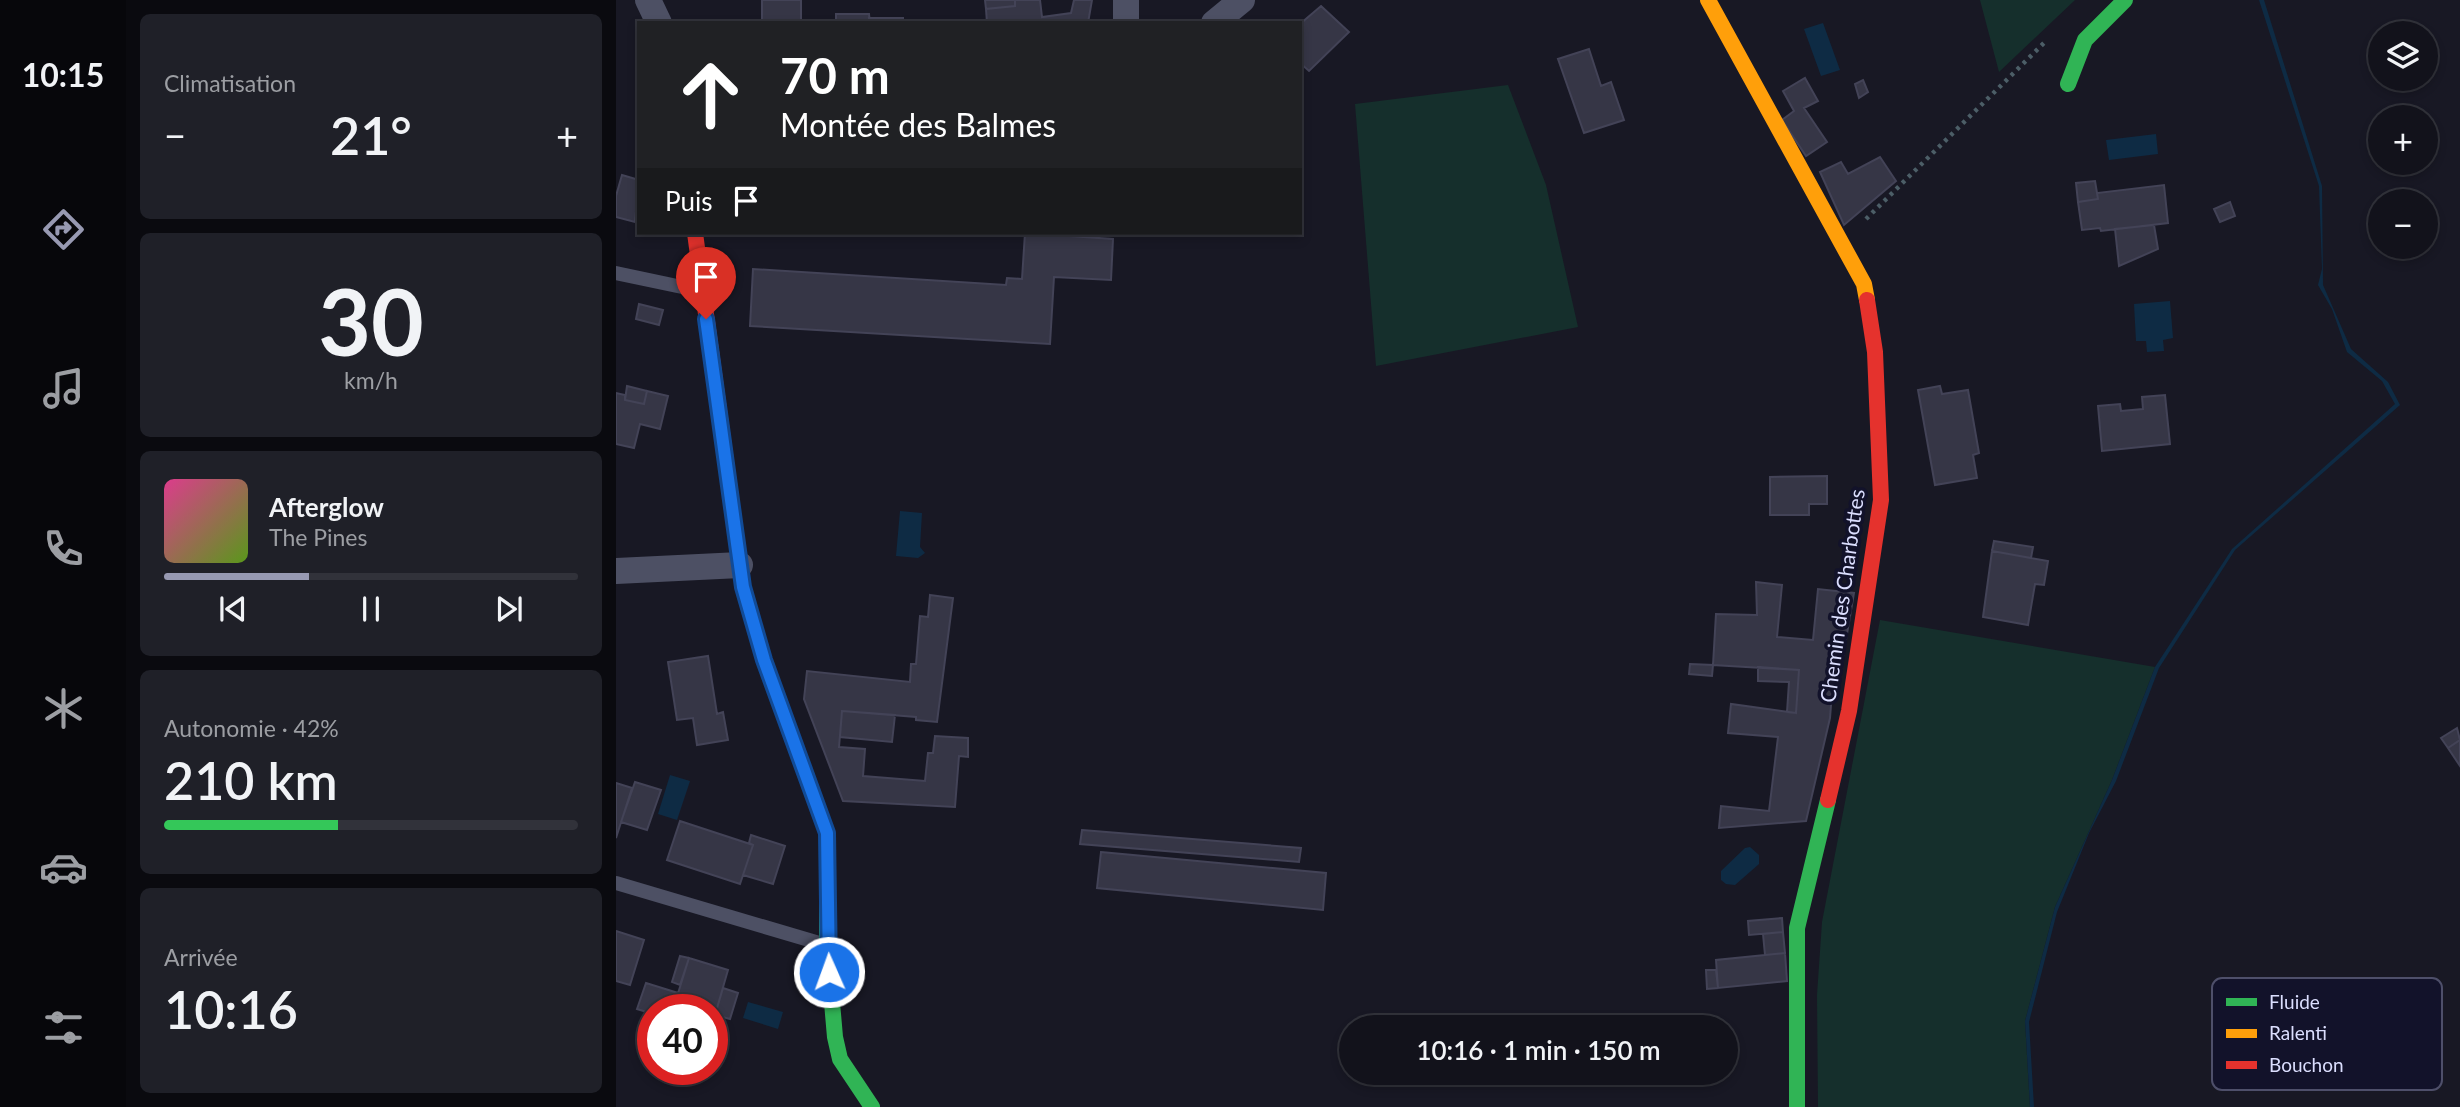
<!DOCTYPE html>
<html lang="fr">
<meta charset="utf-8">
<style>
:root{--surface:#12121b;--page:#1f2028;--text:#f1f3f6;--muted:#9c9ea3;--line:#31323a;--accent:#9799b2}
body{margin:0;font-family:Lato,sans-serif;background:var(--page);color:var(--text);height:100vh;display:flex;flex-direction:column;font-size:26px;white-space:nowrap}
*{box-sizing:border-box;margin:0}
p{font-size:23px;color:var(--muted)}
.icon{flex:none;width:38px;height:38px;fill:none;stroke:currentColor;stroke-width:2;stroke-linecap:round;stroke-linejoin:round}
.map{position:relative;flex:1;overflow:hidden}
.sheet{display:flex;flex-direction:column;gap:14px;padding:14px;background:#0a0a0f;width:490px}
.sheet>*{flex:none}
.guide{position:absolute;left:21px;top:21px;width:665px;height:214px;border-radius:0px;box-shadow:0 4px 10px #0003,0 0 0 2px var(--line);background:#202124;color:#fff;overflow:hidden}
.controls{position:absolute;left:1752px;top:21px;display:grid;gap:14px}
.controls a{display:grid;place-items:center;width:70px;height:70px;border-radius:50%;background:var(--surface);box-shadow:0 4px 10px #0003,0 0 0 2px var(--line);font-size:35px}
.speed{position:absolute;left:21px;top:994px;display:flex;gap:14px;font-size:35px;font-weight:700;text-align:center}
.speed>*{display:grid;place-content:center;width:91px;height:91px;border-radius:50%;background:var(--surface);box-shadow:0 4px 10px #0003,0 0 0 2px var(--line);line-height:1}
.speed .limit{border:10px solid #d22;background:#fff;color:#111}
.pin{position:absolute;display:grid;place-items:center;width:60px;height:60px;color:#fff;margin:-72px -30px;border-radius:50% 50% 50% 0;rotate:-45deg;box-shadow:0 0 7px #0007}
.pin .icon{rotate:45deg}
.me{position:absolute;width:77px;margin:-38px;rotate:358deg;stroke-linejoin:round;filter:drop-shadow(0 0 5px #0008)}
.turn{display:flex;align-items:center;gap:24px;height:147px;padding:0 28px;font-size:32px}
.turn .icon{width:91px;height:91px;stroke-width:2.5}
.turn b{display:block;font-size:49px;line-height:60px}
.then{display:flex;align-items:center;height:66px;padding:0 28px;background:#0003;gap:14px;font-size:26px}
.big{font-size:52px;font-weight:600;line-height:1.1}
.sheet .tile{flex:1;display:flex;flex-direction:column;justify-content:center;gap:10px;min-width:0;padding:0 24px;border-radius:10px;background:var(--page)}
.sheet .dial{align-items:center;gap:0}
.dial b{font-size:91px;line-height:1}
.song{display:flex;align-items:center;gap:21px}
.cover{width:84px;height:84px;border-radius:10px;background:linear-gradient(135deg,hsl(330 70% 55%),hsl(90 70% 35%))}
.played{height:7px;border-radius:4px;background:linear-gradient(90deg,var(--accent) 35%,var(--line) 35%)}
.keys{display:flex;justify-content:space-around;direction:ltr}
.heat{display:flex;justify-content:space-between;align-items:center;font-size:38px;direction:ltr}
.charge{height:10px;border-radius:5px;background:linear-gradient(90deg,#34c759 42%,var(--line) 0)}
.trip{position:absolute;left:723px;top:1015px;width:399px;height:70px;border-radius:35px;background:var(--surface);box-shadow:0 4px 10px #0003,0 0 0 2px var(--line);font-weight:600;line-height:70px;text-align:center}
main{display:flex;flex:1;min-height:0}
.dock{display:flex;flex-direction:column;width:126px;justify-content:space-around;align-items:center;background:#07070b;color:var(--muted)}
.dock .icon{width:49px;height:49px}
.dock .active{color:var(--accent)}
.dock b{font-size:32px;color:var(--text)}
.map>svg:first-child{display:block}
.green{fill:#152f2c}
.water{fill:#0e2b44}
.building{fill:#363646;stroke:#434357;stroke-width:2}
.lines{fill:none;stroke-linecap:round;stroke-linejoin:round}
.path{stroke:#4c5e67;stroke-width:4.5;stroke-dasharray:3.5 5;stroke-linecap:butt}
.lane{stroke:#4d5064;stroke-width:14}
.street{stroke:#4d5064;stroke-width:26}
.fast{stroke:#30b455;stroke-width:16}
.slow{stroke:#ff9f0a;stroke-width:16}
.jam{stroke:#e5322d;stroke-width:16}
.route-casing{stroke:#114b97;stroke-width:18}
.route{stroke:#1a73e8;stroke-width:12}
.labels{text-anchor:middle;stroke-width:7;stroke-linejoin:round;paint-order:stroke}
.street-label{font-size:21px;fill:#dbdefe;stroke:#12122a}
.key{fill:#12122a;stroke:#4e4f6a;stroke-width:2}
.key-label{font-size:19px;fill:#dbdefe}
</style>
<main>
<nav class="dock">
<b>10:15</b>
<svg class="icon active" aria-label="directions" viewBox="0 0 24 24"><path d="M12 3l9 9-9 9-9-9zM9 14v-3h6M13 9l2 2-2 2"/></svg>
<svg class="icon" aria-label="music" viewBox="0 0 24 24"><path d="M9 18V5l10-2v13"/><circle cx="6" cy="18" r="3"/><circle cx="16" cy="16" r="3"/></svg>
<svg class="icon" aria-label="phone" viewBox="0 0 24 24"><path d="M5 4h4l2 5-3 2q2 4 5 5l2-3 5 2v4C11 20 4 13 5 4z"/></svg>
<svg class="icon" aria-label="climate" viewBox="0 0 24 24"><path d="M12 3v18M4 7l16 10M4 17L20 7"/></svg>
<svg class="icon" aria-label="car" viewBox="0 0 24 24"><path d="M5 17H2v-5l4-1 3-4h7l3 4 3 1v5h-3M9 17h6M6 11h13"/><circle cx="7" cy="17" r="2"/><circle cx="17" cy="17" r="2"/></svg>
<svg class="icon" aria-label="filters" viewBox="0 0 24 24"><path d="M4 7h16M4 17h16"/><circle cx="9" cy="7" r="2"/><circle cx="15" cy="17" r="2"/></svg>
</nav>
<section class="sheet">
<div class="tile"><p>Climatisation</p>
<div class="heat"><a>−</a><b class="big">21°</b><a>+</a></div>
</div>
<div class="tile dial"><b>30</b><p>km/h</p></div>
<div class="tile">
<div class="song"><i class="cover"></i><div><b>Afterglow</b><p>The Pines</p></div></div>
<div class="played"></div>
<div class="keys"><svg class="icon" aria-label="previous" viewBox="0 0 24 24"><path d="M18 5L8 12l10 7zM5 5v14"/></svg><svg class="icon" aria-label="pause" viewBox="0 0 24 24"><path d="M8 5v14M16 5v14"/></svg><svg class="icon" aria-label="next" viewBox="0 0 24 24"><path d="M6 5l10 7-10 7zM19 5v14"/></svg></div>
</div>
<div class="tile"><p>Autonomie · 42%</p><b class="big">210 km</b><div class="charge"></div></div>
<div class="tile"><p>Arrivée</p><b class="big">10:16</b></div>
</section>
<div class="map">
<svg width="1844" height="1107" viewBox="0 0 1844 1107">
<rect width="100%" height="100%" fill="#181824"/>
<path class="green" d="M1364 0H1459L1383 72Z
M892 85 930 185 962 327 760 366 739 104Z
M1264 620 1539 667 1496 780 1439 907 1409 1021 1414 1107H1202L1201 995 1206 922Z"/>
<path class="water" d="M1643 0H1648L1706 186 1707 285 1735 349 1772 382 1784 405 1619 550 1543 668 1500 781 1473 833 1441 912 1413 1022 1418 1107H1414L1409 1021 1439 907 1496 780 1539 667 1616 549 1779 404 1766 381 1731 352 1716 309 1702 285 1706 269 1703 186Z
M1207 23 1224 70 1205 76 1188 29Z
M1540 134 1542 154 1493 160 1490 140Z
M1554 301 1557 338 1547 340 1548 351 1531 352 1530 341H1520L1518 304Z
M284 511 306 513 304 547 309 553 302 558 280 556Z
M54 775 74 781 61 820 42 814Z
M1134 847 1143 855V864L1119 885 1110 884 1105 880V871L1129 848Z
M132 1002 167 1012 162 1029 127 1018Z"/>
<path class="building" d="M146 0H185V23H146Z
M369 0H399V6L370 9Z
M399 0H424L426 17 455 13 458 0H476L472 23H371L370 9 399 6Z
M705 6 733 32 693 71 684 63V24Z
M220 14H253L254 23H220Z
M253 18H287V23H254Z
M973 49 985 86 995 82 1008 120 968 133 942 59Z
M1189 78 1202 101 1188 108 1211 142 1190 156 1166 120 1178 111 1167 91Z
M1247 80 1252 92 1243 98 1239 84Z
M1264 157 1280 181 1228 225 1204 172 1225 162 1232 174Z
M6 175 23 180 19 222 0 217V196Z
M1479 181 1482 199 1462 202 1460 183Z
M1548 185 1552 223 1485 231 1484 228 1466 230 1462 202 1482 199 1481 193Z
M1614 202 1619 216 1604 222 1598 209Z
M1538 225 1542 249 1503 266 1499 229Z
M409 233 497 239 495 280 438 277 434 344 134 326 137 269 390 285 391 278 406 279Z
M23 304 47 310 43 325 20 319Z
M11 386 31 391 28 404 9 400Z
M1324 386 1326 394 1352 390 1363 453 1357 455 1361 478 1319 485 1302 390Z
M31 391 52 396 44 429 24 424 18 448 0 444V393L9 395V400L28 404Z
M1549 395 1554 444 1486 451 1482 406 1504 404 1505 411 1527 409 1526 397Z
M1211 476V504H1193V515H1154V477Z
M1378 541 1417 547 1415 558 1376 551Z
M1376 551 1432 561 1428 585 1419 584 1412 625 1367 617Z
M1140 582 1166 585 1161 637 1197 640 1202 589 1238 593 1225 669 1216 693 1214 718 1190 821 1103 828 1105 806 1153 811 1162 737 1112 733 1115 704 1180 713 1183 670 1097 665 1100 614 1141 615Z
M314 595 337 598 321 722 300 720V717L226 711 223 747 249 749 247 776 309 781 312 753H317L319 736 352 738V757L343 756 339 807 227 801 188 699 191 671 294 682 295 664H300L304 616 312 617Z
M92 656 101 714 107 712 112 740 81 745 77 718 61 720 52 662Z
M1074 664 1097 665 1096 676 1073 674Z
M1142 667 1183 670 1180 713 1171 712 1173 682 1142 681Z
M226 711 279 715 276 742 224 737Z
M1841 728 1844 740 1832 748 1825 738Z
M1844 740V766L1832 748Z
M19 782 45 790 31 830 5 822Z
M0 783 16 788 0 838Z
M64 821 137 845 124 884 51 860Z
M466 830 685 848 683 862 464 844Z
M135 835 169 846 157 884 127 875 137 845 133 843Z
M485 852 710 873 707 910 481 888Z
M1166 918 1167 932 1133 935 1132 921Z
M0 931 28 940 14 985 0 981Z
M1167 932 1169 953 1149 955 1147 934Z
M1169 953 1171 981 1102 988 1100 960Z
M64 956 73 958 64 985 56 982Z
M73 958 112 970 99 1015 96 1010H82L59 1003Z
M1090 970H1100L1102 988 1091 989Z
M30 983 62 993 59 1003 66 1005 65 1010H37V1014L21 1009Z
M107 988 122 993 114 1019 99 1015Z"/>
<g class="lines">
<path class="path" d="M1250 219 1430 41"/>
<path class="lane" d="M0 273 85 291
M0 883 210 945"/>
<path class="street" d="M32 0 43 23
M510 23V0
M598 23 626 0
M0 571 124 565"/>
<path class="fast" d="M1452 84 1469 40 1509 0
M171 723 211 833V945L219 1037 224 1059 256 1107
M1181 1107V928L1212 800"/>
<path class="slow" d="M1092 0 1248 284 1251 300"/>
<path class="jam" d="M79 233 127 587 148 660 171 723
M1212 800 1233 711 1265 500 1259 352 1251 300"/>
</g>
<g class="lines">
<g class="route-casing">
<path id="route" d="M90 319 127 587 148 660 211 833 213 972"/>
</g>
<use href="#route" class="route"/>
</g>
<g class="labels">
<g class="street-label">
<text transform="translate(1227 596) rotate(-82)" y="7">Chemin des Charbottes</text>
</g>
</g>
<rect x="1596" y="978" width="230" height="112" rx="10" class="key"/>
<rect x="1610" y="998" width="31" height="8" fill="#30b455"/>
<rect x="1610" y="1029" width="31" height="9" fill="#ff9f0a"/>
<rect x="1610" y="1061" width="31" height="8" fill="#e5322d"/>
<g class="key-label">
<text x="1653" y="1009">Fluide</text>
<text x="1653" y="1040">Ralenti</text>
<text x="1653" y="1072">Bouchon</text>
</g>
</svg>
<div class="controls">
<a><svg class="icon" aria-label="layers" viewBox="0 0 24 24"><path d="M12 4l9 5-9 5-9-5zM3 14l9 5 9-5"/></svg></a>
<a>+</a>
<a>−</a>
</div>
<div class="speed"><div class="limit">40</div></div>
<div class="pin" style="left:90px;top:319px;background:#d93025"><svg class="icon" aria-label="arrive" viewBox="0 0 24 24"><path d="M6 21V4h12l-3 4 3 4H6"/></svg></div>
<svg class="me" style="left:213px;top:972px" viewBox="-20 -20 40 40"><circle r="17" fill="#1a73e8" stroke="#fff" stroke-width="3"/><path d="M0-11L8 9 0 5-8 9z" fill="#fff"/></svg>
<div class="trip">10:16 · 1 min · 150 m</div>
<div class="guide">
<div class="turn"><svg class="icon" aria-label="ahead" viewBox="0 0 24 24"><path d="M12 20V5M6 11l6-6 6 6"/></svg><div><b>70 m</b>Montée des Balmes</div></div>
<div class="then">Puis<svg class="icon" aria-label="arrive" viewBox="0 0 24 24"><path d="M6 21V4h12l-3 4 3 4H6"/></svg></div>
</div>
</div>
</main>
